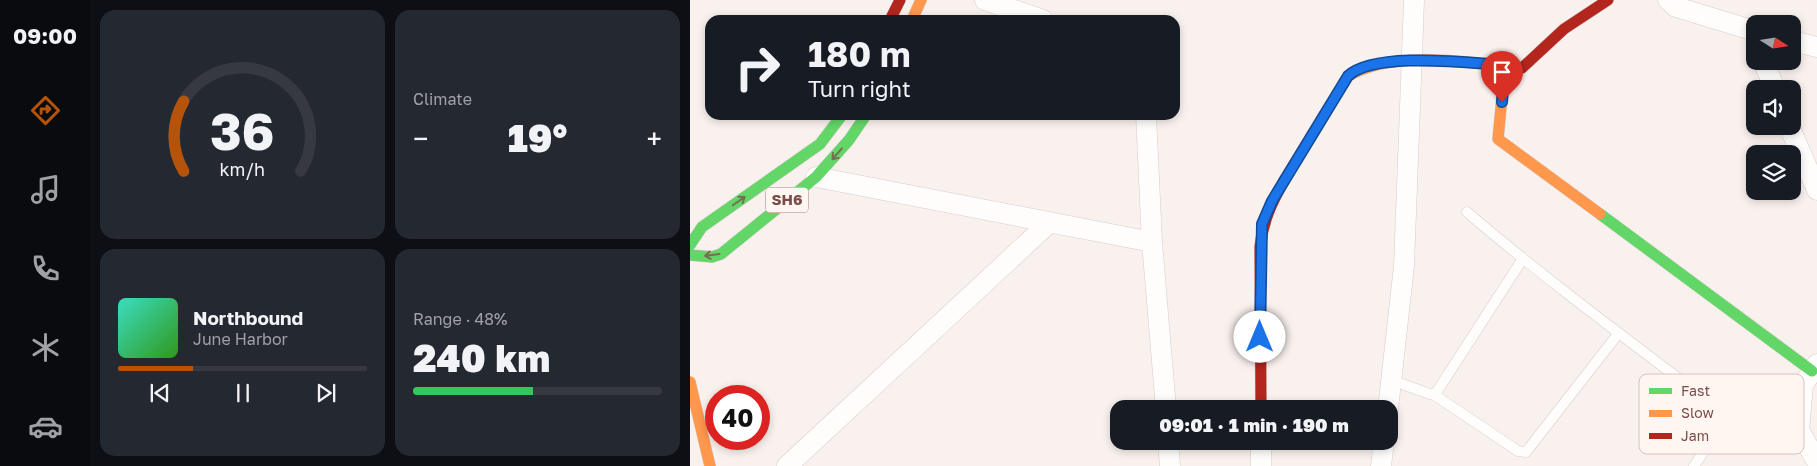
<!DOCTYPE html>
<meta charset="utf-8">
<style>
:root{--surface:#171b24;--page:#242831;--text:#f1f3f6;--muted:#9ea1a6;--line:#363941;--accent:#b45309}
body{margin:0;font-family:"Golos Text",sans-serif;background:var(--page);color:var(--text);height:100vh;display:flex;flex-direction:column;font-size:19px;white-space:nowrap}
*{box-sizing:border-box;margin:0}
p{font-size:16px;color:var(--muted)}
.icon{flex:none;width:28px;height:28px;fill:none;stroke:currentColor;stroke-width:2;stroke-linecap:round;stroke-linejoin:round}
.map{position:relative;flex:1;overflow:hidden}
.panel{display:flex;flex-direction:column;gap:10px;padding:10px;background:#0d0f14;width:600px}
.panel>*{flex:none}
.banner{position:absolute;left:15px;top:15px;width:475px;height:105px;border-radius:15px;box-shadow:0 2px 8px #0003;background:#171b24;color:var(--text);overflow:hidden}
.needle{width:32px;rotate:102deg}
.fabs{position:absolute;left:1056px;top:15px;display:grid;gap:10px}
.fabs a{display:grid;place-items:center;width:55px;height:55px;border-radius:10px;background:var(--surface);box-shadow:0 2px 8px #0003;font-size:25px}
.speed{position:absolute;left:15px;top:385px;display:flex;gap:10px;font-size:25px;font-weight:700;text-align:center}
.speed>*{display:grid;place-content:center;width:65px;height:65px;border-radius:50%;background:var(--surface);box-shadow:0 2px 8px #0003;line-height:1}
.speed .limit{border:8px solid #d22;background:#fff;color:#111}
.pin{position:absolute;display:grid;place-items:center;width:42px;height:42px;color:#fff;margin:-51px -21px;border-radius:50% 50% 50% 0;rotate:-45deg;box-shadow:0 0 5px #0007}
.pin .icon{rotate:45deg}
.me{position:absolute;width:55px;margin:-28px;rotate:0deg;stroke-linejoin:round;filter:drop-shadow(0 0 4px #0008)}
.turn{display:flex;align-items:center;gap:18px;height:105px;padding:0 20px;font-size:22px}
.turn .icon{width:65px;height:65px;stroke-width:2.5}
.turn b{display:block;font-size:35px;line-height:42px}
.big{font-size:38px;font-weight:800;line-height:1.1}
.panel .card{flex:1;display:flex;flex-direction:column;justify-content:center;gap:8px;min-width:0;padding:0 18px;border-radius:15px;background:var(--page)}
.panel .dial{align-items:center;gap:0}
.dial svg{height:130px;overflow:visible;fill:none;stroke:var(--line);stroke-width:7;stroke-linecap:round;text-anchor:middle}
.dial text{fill:var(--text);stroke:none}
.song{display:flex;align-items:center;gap:15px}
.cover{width:60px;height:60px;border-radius:8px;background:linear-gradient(135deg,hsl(170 70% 55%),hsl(110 70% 35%))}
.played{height:5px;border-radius:2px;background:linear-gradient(90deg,var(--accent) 30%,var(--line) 30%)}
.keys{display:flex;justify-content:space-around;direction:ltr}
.heat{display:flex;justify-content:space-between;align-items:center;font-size:28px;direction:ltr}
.charge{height:8px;border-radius:4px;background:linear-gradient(90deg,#34c759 48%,var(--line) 0)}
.panel .tiles{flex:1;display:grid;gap:10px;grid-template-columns:repeat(2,1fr)}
.trip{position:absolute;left:420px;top:400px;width:288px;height:50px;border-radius:15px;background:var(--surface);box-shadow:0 2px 8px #0003;font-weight:800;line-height:50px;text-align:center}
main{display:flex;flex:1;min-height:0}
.tabs{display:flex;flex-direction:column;width:90px;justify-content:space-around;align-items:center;background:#090b0e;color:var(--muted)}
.tabs .icon{width:35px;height:35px}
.tabs .current{color:var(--accent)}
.tabs b{font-size:22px;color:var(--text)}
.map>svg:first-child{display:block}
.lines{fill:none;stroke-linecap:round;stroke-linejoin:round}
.lane-casing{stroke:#d8ccca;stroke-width:11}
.street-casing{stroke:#d8ccca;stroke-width:21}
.fast-casing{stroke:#dacecc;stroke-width:12}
.slow-casing{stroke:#dacecc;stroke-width:12}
.jam-casing{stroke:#dacecc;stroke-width:12}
.lane{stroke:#fefdfc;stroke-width:10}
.street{stroke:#fefdfc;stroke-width:20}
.fast{stroke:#63d668;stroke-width:11}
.slow{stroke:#ff974d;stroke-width:11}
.jam{stroke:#b3261e;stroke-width:11}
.oneway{stroke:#766e52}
.route-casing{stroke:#114b97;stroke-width:12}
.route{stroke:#1a73e8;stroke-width:9}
.labels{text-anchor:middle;stroke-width:5;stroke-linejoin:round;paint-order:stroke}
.shield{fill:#fff5f1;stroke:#a37f7c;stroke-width:1}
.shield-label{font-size:15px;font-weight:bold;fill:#7c4c4a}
.key{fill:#fff5f1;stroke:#d8c2bf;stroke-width:1}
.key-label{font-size:14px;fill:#7c4c4a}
</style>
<main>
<nav class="tabs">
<b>09:00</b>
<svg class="icon current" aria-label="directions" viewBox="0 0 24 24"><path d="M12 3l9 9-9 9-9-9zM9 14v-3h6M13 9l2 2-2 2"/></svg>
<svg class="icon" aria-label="music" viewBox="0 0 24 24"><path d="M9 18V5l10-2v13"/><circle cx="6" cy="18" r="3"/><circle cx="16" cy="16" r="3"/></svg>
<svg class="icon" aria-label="phone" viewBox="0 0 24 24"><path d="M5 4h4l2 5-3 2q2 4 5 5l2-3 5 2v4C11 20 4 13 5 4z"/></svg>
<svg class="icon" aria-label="climate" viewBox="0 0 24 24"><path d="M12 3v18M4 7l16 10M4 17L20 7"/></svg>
<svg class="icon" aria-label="car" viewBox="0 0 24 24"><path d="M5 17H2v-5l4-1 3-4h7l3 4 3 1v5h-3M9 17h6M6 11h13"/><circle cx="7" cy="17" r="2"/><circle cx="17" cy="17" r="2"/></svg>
</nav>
<section class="panel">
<div class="tiles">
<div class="card dial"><svg viewBox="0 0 100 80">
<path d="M14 69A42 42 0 1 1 86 69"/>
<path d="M14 69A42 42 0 0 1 14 26" stroke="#b45309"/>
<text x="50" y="56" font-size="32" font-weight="700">36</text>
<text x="50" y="72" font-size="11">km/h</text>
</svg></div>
<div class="card"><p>Climate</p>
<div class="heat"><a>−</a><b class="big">19°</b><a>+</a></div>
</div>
<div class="card">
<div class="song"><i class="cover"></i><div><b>Northbound</b><p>June Harbor</p></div></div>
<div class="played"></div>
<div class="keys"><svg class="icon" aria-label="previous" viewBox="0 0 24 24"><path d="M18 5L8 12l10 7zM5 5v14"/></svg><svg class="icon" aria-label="pause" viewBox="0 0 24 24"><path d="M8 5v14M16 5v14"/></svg><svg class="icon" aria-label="next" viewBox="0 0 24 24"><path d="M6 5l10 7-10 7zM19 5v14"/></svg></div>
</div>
<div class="card"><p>Range · 48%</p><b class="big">240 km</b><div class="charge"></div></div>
</div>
</section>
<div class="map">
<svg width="1127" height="466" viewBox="0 0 1127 466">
<rect width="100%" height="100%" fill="#f9f1ee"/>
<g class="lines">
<g class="lane-casing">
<path id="lane" d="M777 212C874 295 978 369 1079 447
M701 380 740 394 746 393 832 260
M743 394 828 451 836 452 928 334
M1004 466 1038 415"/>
</g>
<g class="street-casing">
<path id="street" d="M295 0 353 20
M978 0 986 7 1065 31
M1102 41 1127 47
M1073 61 1085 89
M456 115 462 242 476 409
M1099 126 1127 190
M126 177 462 242
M1127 364 1113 385 1109 430 1127 462
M698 409 714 266 724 0
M478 441 480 466
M571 441V466
M97 466 359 223
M691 466 694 441"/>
</g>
<g class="fast-casing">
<path id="fast" d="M910 214 1122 371
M0 245 12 227 130 144 152 115
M0 255 22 257 31 254 126 177 159 140 176 115"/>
</g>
<g class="slow-casing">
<path id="slow" d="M222 20 231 0
M815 65 808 139 910 214
M595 179 658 76C696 55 744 59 786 63
M0 382 20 466"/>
</g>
<g class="jam-casing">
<path id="jam" d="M200 20 210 0
M786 63 832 68 874 29 918 0
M571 409 570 247C573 221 582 202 595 179"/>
</g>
<use href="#lane" class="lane"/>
<use href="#street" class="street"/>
<use href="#fast" class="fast"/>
<use href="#slow" class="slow"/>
<use href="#jam" class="jam"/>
</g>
<defs><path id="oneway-shaft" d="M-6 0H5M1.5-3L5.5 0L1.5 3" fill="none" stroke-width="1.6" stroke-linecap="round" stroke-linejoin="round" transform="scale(1.25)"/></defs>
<g class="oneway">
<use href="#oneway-shaft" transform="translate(147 154) rotate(131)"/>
<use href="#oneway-shaft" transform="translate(49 201) rotate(-35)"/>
<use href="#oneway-shaft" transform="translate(22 255) rotate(173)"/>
</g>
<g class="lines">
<g class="route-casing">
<path id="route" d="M570 337 572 224 582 201 658 76C685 51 779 63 815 65L812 102"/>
</g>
<use href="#route" class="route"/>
</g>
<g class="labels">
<rect class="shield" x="76" y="187.5" width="42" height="25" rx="4"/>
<g class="shield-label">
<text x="97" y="205">SH6</text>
</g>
</g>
<rect x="949" y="374" width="165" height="80" rx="8" class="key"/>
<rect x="959" y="388" width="23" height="6" fill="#63d668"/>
<rect x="959" y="410" width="23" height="7" fill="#ff974d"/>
<rect x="959" y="433" width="23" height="6" fill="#b3261e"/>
<g class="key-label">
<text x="991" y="396">Fast</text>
<text x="991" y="418">Slow</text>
<text x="991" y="441">Jam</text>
</g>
</svg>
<div class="fabs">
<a><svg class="needle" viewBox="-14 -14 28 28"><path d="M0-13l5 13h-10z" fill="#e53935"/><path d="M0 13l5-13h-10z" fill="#9ea1a6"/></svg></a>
<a><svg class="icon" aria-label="sound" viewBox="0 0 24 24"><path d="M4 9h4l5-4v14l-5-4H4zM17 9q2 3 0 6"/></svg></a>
<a><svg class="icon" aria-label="layers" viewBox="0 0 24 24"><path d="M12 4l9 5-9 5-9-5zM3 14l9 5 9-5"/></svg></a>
</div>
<div class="speed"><div class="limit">40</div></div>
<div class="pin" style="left:812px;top:102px;background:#d93025"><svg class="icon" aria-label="arrive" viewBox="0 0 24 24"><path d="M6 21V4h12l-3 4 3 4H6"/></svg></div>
<svg class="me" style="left:570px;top:337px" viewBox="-20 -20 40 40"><circle r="19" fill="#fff"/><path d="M0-13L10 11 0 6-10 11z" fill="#1a73e8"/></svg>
<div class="trip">09:01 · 1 min · 190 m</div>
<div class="banner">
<div class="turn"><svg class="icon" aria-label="right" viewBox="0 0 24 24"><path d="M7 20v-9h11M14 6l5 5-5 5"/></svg><div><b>180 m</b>Turn right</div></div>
</div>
</div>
</main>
